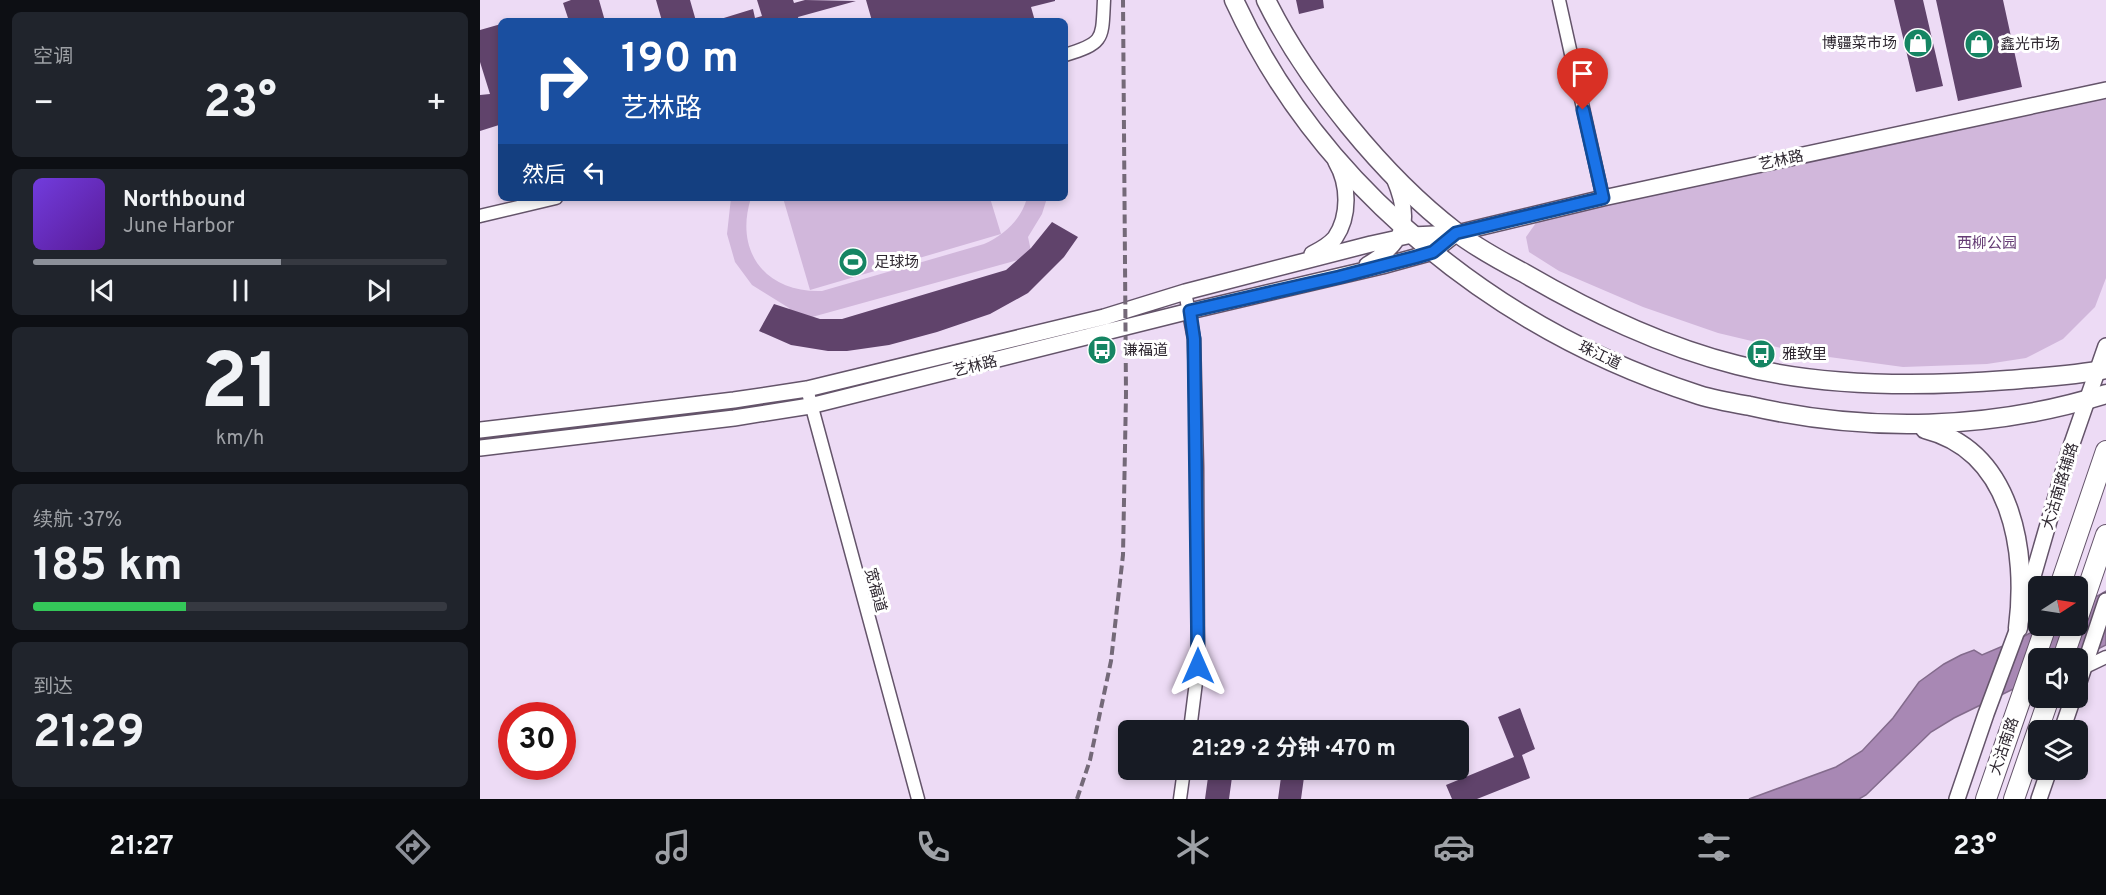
<!DOCTYPE html>
<html lang="zh">
<meta charset="utf-8">
<style>
:root{--surface:#171b24;--page:#20242c;--text:#f1f3f6;--muted:#9ea1a6;--line:#363941;--accent:#8c9099}
body{margin:0;font-family:Overpass,"Noto Sans SC",sans-serif;background:var(--page);color:var(--text);height:100vh;display:flex;flex-direction:column;font-size:22px;white-space:nowrap}
*{box-sizing:border-box;margin:0}
p{font-size:20px;color:var(--muted)}
.icon{flex:none;width:33px;height:33px;fill:none;stroke:currentColor;stroke-width:2;stroke-linecap:round;stroke-linejoin:round}
.map{position:relative;flex:1;overflow:hidden}
.sheet{display:flex;flex-direction:column;gap:12px;padding:12px;background:#0d0f14;width:480px}
.sheet>*{flex:none}
.banner{position:absolute;left:18px;top:18px;width:570px;height:183px;border-radius:9px;box-shadow:0 3px 9px #0003;background:#1a4fa0;color:#fff;overflow:hidden}
.needle{width:39px;rotate:78deg}
.controls{position:absolute;left:1548px;top:576px;display:grid;gap:12px}
.controls a{display:grid;place-items:center;width:60px;height:60px;border-radius:9px;background:var(--surface);box-shadow:0 3px 9px #0003;font-size:30px}
.speed{position:absolute;left:18px;top:702px;display:flex;gap:12px;font-size:30px;font-weight:700;text-align:center}
.speed>*{display:grid;place-content:center;width:78px;height:78px;border-radius:50%;background:var(--surface);box-shadow:0 3px 9px #0003;line-height:1}
.speed .limit{border:9px solid #d22;background:#fff;color:#111}
.pin{position:absolute;display:grid;place-items:center;width:51px;height:51px;color:#fff;margin:-62px -26px;border-radius:50% 50% 50% 0;rotate:-45deg;box-shadow:0 0 6px #0007}
.pin .icon{rotate:45deg}
.me{position:absolute;width:66px;margin:-33px;rotate:0deg;stroke-linejoin:round;filter:drop-shadow(0 0 4px #0008)}
.turn{display:flex;align-items:center;gap:21px;height:126px;padding:0 24px;font-size:27px}
.turn .icon{width:78px;height:78px;stroke-width:2.5}
.turn b{display:block;font-size:42px;line-height:51px}
.then{display:flex;align-items:center;height:57px;padding:0 24px;background:#0003;gap:12px;font-size:22px}
.big{font-size:45px;font-weight:700;line-height:1.1}
.sheet .widget{flex:1;display:flex;flex-direction:column;justify-content:center;gap:9px;min-width:0;padding:0 21px;border-radius:9px;background:var(--page)}
.sheet .dial{align-items:center;gap:0}
.dial b{font-size:78px;line-height:1}
.song{display:flex;align-items:center;gap:18px}
.cover{width:72px;height:72px;border-radius:9px;background:linear-gradient(135deg,hsl(260 70% 55%),hsl(270 70% 35%))}
.played{height:6px;border-radius:3px;background:linear-gradient(90deg,var(--accent) 60%,var(--line) 60%)}
.keys{display:flex;justify-content:space-around;direction:ltr}
.heat{display:flex;justify-content:space-between;align-items:center;font-size:33px;direction:ltr}
.charge{height:9px;border-radius:4px;background:linear-gradient(90deg,#34c759 37%,var(--line) 0)}
.trip{position:absolute;left:638px;top:720px;width:351px;height:60px;border-radius:9px;background:var(--surface);box-shadow:0 3px 9px #0003;font-weight:700;line-height:60px;text-align:center}
.tab-bar{display:flex;height:96px;justify-content:space-around;align-items:center;background:#090b0e;color:var(--muted)}
.tab-bar .icon{width:42px;height:42px}
.tab-bar .active{color:var(--accent)}
.tab-bar b{font-size:27px;color:var(--text)}
main{display:flex;flex:1;min-height:0}
.map>svg:first-child{display:block}
.green{fill:#d1b7db}
.water{fill:#a888b4;stroke:#836b8c;stroke-width:1.5}
.building{fill:#60436b}
.lines{fill:none;stroke-linecap:round;stroke-linejoin:round}
.minor-casing{stroke:#64546a;stroke-width:15}
.tertiary-casing{stroke:#64546a;stroke-width:18}
.primary-casing{stroke:#64546a;stroke-width:21}
.trunk-casing{stroke:#64546a;stroke-width:22}
.minor{stroke:#fff;stroke-width:12}
.tertiary{stroke:#fff;stroke-width:15}
.primary{stroke:#fff;stroke-width:18}
.trunk{stroke:#fff;stroke-width:20}
.rail{stroke:#746978;stroke-width:4;stroke-dasharray:9 4.5;stroke-linecap:butt}
.route-casing{stroke:#114b97;stroke-width:15}
.route{stroke:#1a73e8;stroke-width:10}
.labels{text-anchor:middle;stroke-width:6;stroke-linejoin:round;paint-order:stroke}
.poi-label{font-size:15px;fill:#2e2730;stroke:#fff;text-anchor:start}
.street-label{font-size:15px;fill:#2e2730;stroke:#fff}
.park-label{font-size:15px;fill:#643b74;stroke:#fff}
</style>
<main>
<section class="sheet">
<div class="widget"><p>空调</p>
<div class="heat"><a>−</a><b class="big">23°</b><a>+</a></div>
</div>
<div class="widget">
<div class="song"><i class="cover"></i><div><b>Northbound</b><p>June Harbor</p></div></div>
<div class="played"></div>
<div class="keys"><svg class="icon" aria-label="previous" viewBox="0 0 24 24"><path d="M18 5L8 12l10 7zM5 5v14"/></svg><svg class="icon" aria-label="pause" viewBox="0 0 24 24"><path d="M8 5v14M16 5v14"/></svg><svg class="icon" aria-label="next" viewBox="0 0 24 24"><path d="M6 5l10 7-10 7zM19 5v14"/></svg></div>
</div>
<div class="widget dial"><b>21</b><p>km/h</p></div>
<div class="widget"><p>续航 · 37%</p><b class="big">185 km</b><div class="charge"></div></div>
<div class="widget"><p>到达</p><b class="big">21:29</b></div>
</section>
<div class="map">
<svg width="1626" height="799" viewBox="0 0 1626 799">
<rect width="100%" height="100%" fill="#eddbf5"/>
<path class="green" d="M1626 95V278L1615 307 1583 339 1546 358 1507 364 1423 367 1327 354 1238 333 1163 307 1079 271 1049 252 1046 237 1058 220Z
M251 198H271C254 251 285 293 342 291L504 244C524 235 541 220 547 198H567L562 214 548 237 552 256 314 322 309 308 272 285 255 262 247 234Z
M303 198H510L521 234 330 290Z"/>
<path class="water" d="M1626 591V645L1598 659 1558 658V677L1474 718 1451 732 1386 795 1379 799H1269L1356 767 1382 751 1413 718 1439 682 1464 664 1481 655 1494 650 1502 655 1537 640 1563 626H1598V607Z"/>
<path class="building" d="M91 0H119L125 21H89L83 3Z
M176 0H210L216 21H182Z
M277 0H313L314 3 325 0 376 1 318 17 319 21H234L273 9 275 18 282 16Z
M386 0H575V1L551 7 555 21H392Z
M816 0H843L844 8 819 14Z
M1414 0H1443L1463 86 1436 92Z
M1456 0H1523L1542 87 1478 101Z
M21 24V130L19 125 0 131V95L10 94 0 62V30Z
M572 222 598 237 584 257 548 293 510 314 457 332 409 345 367 351H348L311 345 279 331 294 304 340 319H362L526 270 551 248Z
M1040 708 1055 749 1042 755 1050 778 997 799H972L966 785 1034 757 1018 717Z
M729 770H753L749 799H725Z
M802 770H825L821 799H798Z"/>
<g class="lines">
<g class="minor-casing">
<path id="minor" d="M1079 0 1123 198
M585 55C625 43 622 39 624 0
M0 216 76 198
M705 292 714 339 717 467 718 666 710 730
M327 389 438 799
M1603 668 1626 657
M700 799 704 770"/>
</g>
<g class="tertiary-casing">
<path id="tertiary" d="M832 254C840 250 849 245 855 238 870 216 869 184 856 162
M887 265C926 242 932 220 914 178
M0 430 254 400 327 389 624 317 705 292 891 244 932 235 977 233 1123 198 1626 90
M0 448 254 418 330 406 710 311 902 266 953 252 977 233
M1598 685 1626 601
M1582 730 1593 698
M1477 799 1506 714 1538 628 1589 452 1626 346
M1559 799 1569 770"/>
</g>
<g class="primary-casing">
<path id="primary" d="M754 0C841 190 1021 332 1219 395 1235 400 1253 403 1270 406 1388 433 1511 430 1626 394
M786 0C826 81 904 177 976 232 997 248 1021 261 1044 273 1111 312 1181 346 1257 365 1342 387 1440 387 1528 380 1560 377 1594 376 1626 369
M1445 429C1532 451 1548 551 1538 628"/>
</g>
<g class="trunk-casing">
<path id="trunk" d="M1580 586 1626 451
M1598 617 1626 535
M1583 658 1594 626
M1506 799 1566 626
M1534 799 1569 698"/>
</g>
<use href="#minor" class="minor"/>
<use href="#tertiary" class="tertiary"/>
<use href="#primary" class="primary"/>
<use href="#trunk" class="trunk"/>
<path class="rail" d="M597 799 610 760 631 661 643 555 646 394 643 0"/>
</g>
<g class="lines">
<g class="route-casing">
<path id="route" d="M718 666 714 339 710 311 859 277 936 257 953 252 976 233 1123 198 1103 110"/>
</g>
<use href="#route" class="route"/>
</g>
<defs>
<g id="shop-disc" transform="scale(1.5)"><circle r="9.5" fill="#158563" stroke="#fff"/><path d="M-5-2.5h2.3a2.7 3.5 0 0 1 5.4 0H5L5.5 6h-11ZM-1.5-2.5h3a1.5 2.3 0 0 0-3 0Z" fill="#fff"/></g>
<g id="stadium-disc" transform="scale(1.5)"><circle r="9.5" fill="#158563" stroke="#fff"/><path d="M0-5a6.5 5 0 1 0 0 10a6.5 5 0 1 0 0-10ZM-3.5-1.8h7v3.6h-7Z" fill="#fff"/></g>
<g id="bus-disc" transform="scale(1.5)"><circle r="9.5" fill="#158563" stroke="#fff"/><path d="M-5-6H5V4H4V6H2V4H-2V6H-4V4H-5ZM-3.5-4V0h7V-4ZM-3.5 1.2v1.5H-2V1.2ZM2 1.2v1.5H3.5V1.2Z" fill="#fff"/></g>
</defs>
<g fill-rule="evenodd">
<use href="#shop-disc" x="1438" y="43"/>
<use href="#shop-disc" x="1499" y="44"/>
<use href="#stadium-disc" x="373" y="262"/>
<use href="#bus-disc" x="622" y="350"/>
<use href="#bus-disc" x="1281" y="354"/>
</g>
<g class="labels">
<g class="poi-label">
<text x="1417" y="48" text-anchor="end">博疆菜市场</text>
<text x="1520" y="49">鑫光市场</text>
<text x="394" y="267">足球场</text>
<text x="643" y="355">谦福道</text>
<text x="1302" y="359">雅致里</text>
</g>
<g class="street-label">
<text transform="translate(1301 160) rotate(-12)" y="5">艺林路</text>
<text transform="translate(1120 355) rotate(26)" y="5">珠江道</text>
<text transform="translate(495 366) rotate(-14)" y="5">艺林路</text>
<text transform="translate(1580 486) rotate(-73)" y="5">大沽南路辅路</text>
<text transform="translate(396 590) rotate(75)" y="5">宽福道</text>
<text transform="translate(1524 746) rotate(-71)" y="5">大沽南路</text>
</g>
<g class="park-label">
<text x="1507" y="248">西柳公园</text>
</g>
</g>
</svg>
<div class="controls">
<a><svg class="needle" viewBox="-14 -14 28 28"><path d="M0-13l5 13h-10z" fill="#e53935"/><path d="M0 13l5-13h-10z" fill="#9ea1a6"/></svg></a>
<a><svg class="icon" aria-label="sound" viewBox="0 0 24 24"><path d="M4 9h4l5-4v14l-5-4H4zM17 9q2 3 0 6"/></svg></a>
<a><svg class="icon" aria-label="layers" viewBox="0 0 24 24"><path d="M12 4l9 5-9 5-9-5zM3 14l9 5 9-5"/></svg></a>
</div>
<div class="speed"><div class="limit">30</div></div>
<div class="pin" style="left:1103px;top:110px;background:#d93025"><svg class="icon" aria-label="arrive" viewBox="0 0 24 24"><path d="M6 21V4h12l-3 4 3 4H6"/></svg></div>
<svg class="me" style="left:718px;top:666px" viewBox="-20 -20 40 40"><path d="M0-17L14 15 0 8-14 15z" fill="#1a73e8" stroke="#fff" stroke-width="4"/></svg>
<div class="trip">21:29 · 2 分钟 · 470 m</div>
<div class="banner">
<div class="turn"><svg class="icon" aria-label="right" viewBox="0 0 24 24"><path d="M7 20v-9h11M14 6l5 5-5 5"/></svg><div><b>190 m</b>艺林路</div></div>
<div class="then">然后<svg class="icon" aria-label="left" viewBox="0 0 24 24"><path d="M17 20v-9H6M10 6l-5 5 5 5"/></svg></div>
</div>
</div>
</main>
<nav class="tab-bar">
<b>21:27</b>
<svg class="icon active" aria-label="directions" viewBox="0 0 24 24"><path d="M12 3l9 9-9 9-9-9zM9 14v-3h6M13 9l2 2-2 2"/></svg>
<svg class="icon" aria-label="music" viewBox="0 0 24 24"><path d="M9 18V5l10-2v13"/><circle cx="6" cy="18" r="3"/><circle cx="16" cy="16" r="3"/></svg>
<svg class="icon" aria-label="phone" viewBox="0 0 24 24"><path d="M5 4h4l2 5-3 2q2 4 5 5l2-3 5 2v4C11 20 4 13 5 4z"/></svg>
<svg class="icon" aria-label="climate" viewBox="0 0 24 24"><path d="M12 3v18M4 7l16 10M4 17L20 7"/></svg>
<svg class="icon" aria-label="car" viewBox="0 0 24 24"><path d="M5 17H2v-5l4-1 3-4h7l3 4 3 1v5h-3M9 17h6M6 11h13"/><circle cx="7" cy="17" r="2"/><circle cx="17" cy="17" r="2"/></svg>
<svg class="icon" aria-label="filters" viewBox="0 0 24 24"><path d="M4 7h16M4 17h16"/><circle cx="9" cy="7" r="2"/><circle cx="15" cy="17" r="2"/></svg>
<b>23°</b>
</nav>
